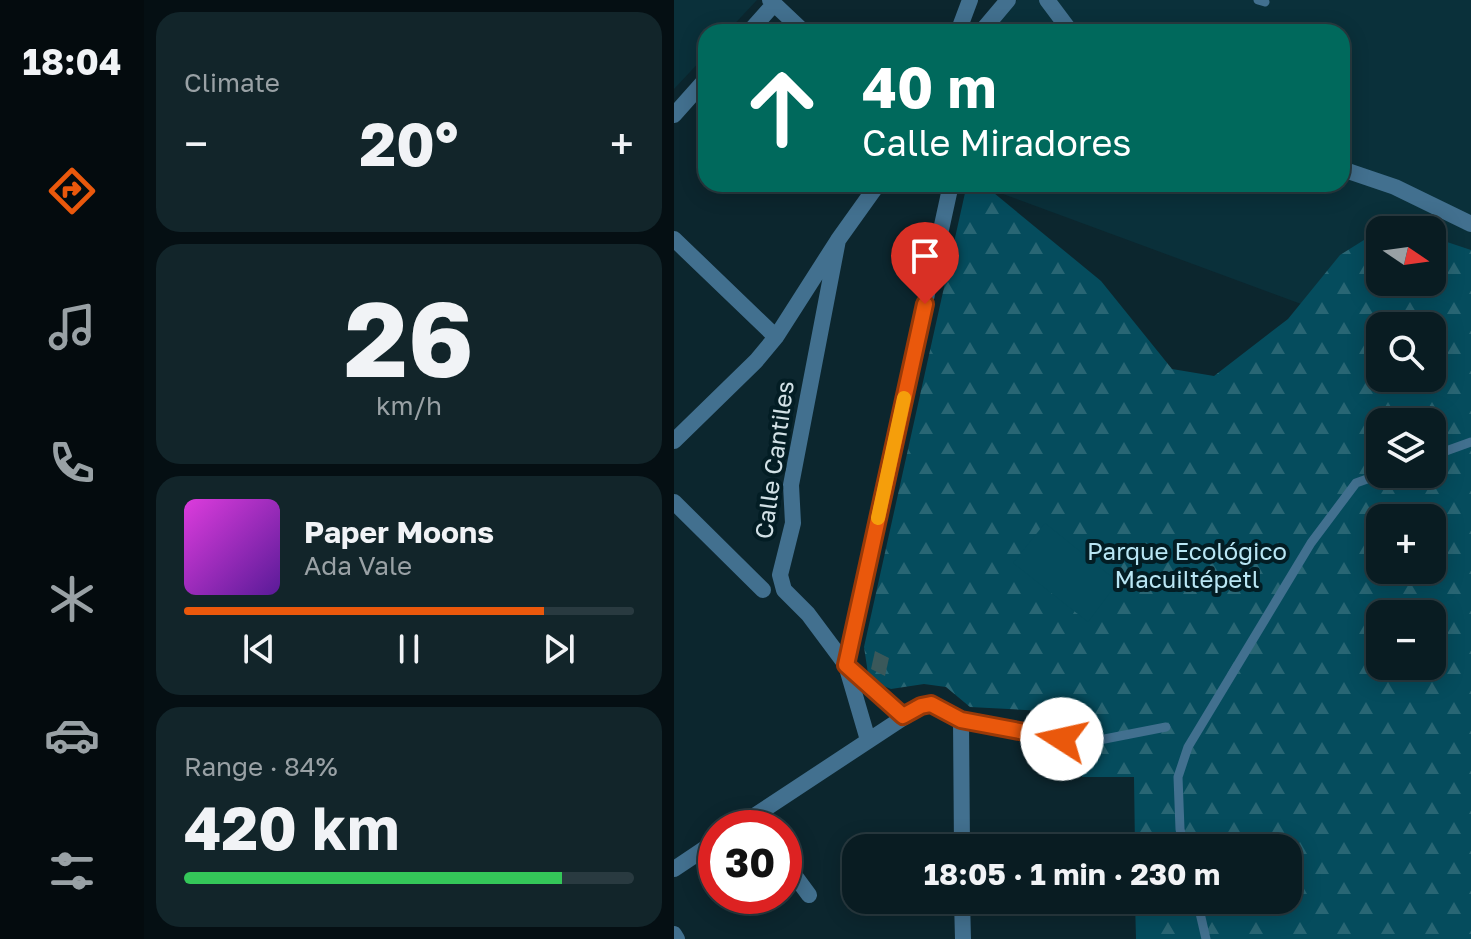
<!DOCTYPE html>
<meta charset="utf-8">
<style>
:root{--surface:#091c22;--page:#12252a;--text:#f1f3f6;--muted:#99a1a5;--line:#293a40;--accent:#ea580c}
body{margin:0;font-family:"Golos Text",sans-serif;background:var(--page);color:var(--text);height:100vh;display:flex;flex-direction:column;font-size:30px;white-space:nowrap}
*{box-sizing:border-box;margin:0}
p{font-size:26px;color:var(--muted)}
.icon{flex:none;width:44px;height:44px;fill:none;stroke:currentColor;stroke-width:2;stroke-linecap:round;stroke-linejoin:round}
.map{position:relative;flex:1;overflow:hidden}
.details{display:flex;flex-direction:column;gap:12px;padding:12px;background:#050f13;width:530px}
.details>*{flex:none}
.banner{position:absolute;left:24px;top:24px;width:652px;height:168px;border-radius:24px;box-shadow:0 4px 20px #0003,0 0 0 2px var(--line);background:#00695c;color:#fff;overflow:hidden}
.needle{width:52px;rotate:103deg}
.tools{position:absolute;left:692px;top:216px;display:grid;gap:16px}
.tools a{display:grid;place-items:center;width:80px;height:80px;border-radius:16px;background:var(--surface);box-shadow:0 4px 20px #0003,0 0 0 2px var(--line);font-size:40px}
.speed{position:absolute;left:24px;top:810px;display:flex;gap:16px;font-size:40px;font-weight:700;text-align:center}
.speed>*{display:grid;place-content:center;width:104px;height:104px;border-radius:50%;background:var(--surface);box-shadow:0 4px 20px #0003,0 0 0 2px var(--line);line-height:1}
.speed .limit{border:12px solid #d22;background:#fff;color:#111}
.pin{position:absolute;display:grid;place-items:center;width:68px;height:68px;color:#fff;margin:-82px -34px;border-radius:50% 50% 50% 0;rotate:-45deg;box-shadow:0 0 8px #0007}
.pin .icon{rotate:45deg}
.me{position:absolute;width:88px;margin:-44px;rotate:280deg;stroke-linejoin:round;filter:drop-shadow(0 0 6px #0008)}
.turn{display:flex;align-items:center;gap:28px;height:168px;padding:0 32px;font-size:36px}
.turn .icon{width:104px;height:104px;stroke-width:2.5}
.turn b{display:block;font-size:56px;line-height:68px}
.big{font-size:60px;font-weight:700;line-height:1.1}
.details .tile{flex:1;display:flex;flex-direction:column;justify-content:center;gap:12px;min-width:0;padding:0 28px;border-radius:24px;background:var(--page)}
.details .dial{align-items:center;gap:0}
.dial b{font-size:104px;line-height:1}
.song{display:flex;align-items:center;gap:24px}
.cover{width:96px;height:96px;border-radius:12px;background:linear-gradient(135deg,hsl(300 70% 55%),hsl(270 70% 35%))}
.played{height:8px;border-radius:4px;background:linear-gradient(90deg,var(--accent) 80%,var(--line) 80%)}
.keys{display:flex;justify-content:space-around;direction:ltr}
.heat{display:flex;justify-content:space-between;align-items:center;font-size:44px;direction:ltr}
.charge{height:12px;border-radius:6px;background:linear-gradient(90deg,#34c759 84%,var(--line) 0)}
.trip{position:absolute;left:168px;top:834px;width:460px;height:80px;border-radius:24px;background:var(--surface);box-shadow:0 4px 20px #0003,0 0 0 2px var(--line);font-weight:700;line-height:80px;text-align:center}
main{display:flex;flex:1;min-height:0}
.tabs{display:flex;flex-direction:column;width:144px;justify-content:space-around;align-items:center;background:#040b0e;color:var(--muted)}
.tabs .icon{width:56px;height:56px}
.tabs .active{color:var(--accent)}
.tabs b{font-size:36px;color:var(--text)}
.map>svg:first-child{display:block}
.built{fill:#0a303a;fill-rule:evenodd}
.forest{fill:url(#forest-firs);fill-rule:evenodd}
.pitch{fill:#054c5d}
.building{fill:#3a585a}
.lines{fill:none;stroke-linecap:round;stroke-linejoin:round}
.service{stroke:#42708f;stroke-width:9}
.minor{stroke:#42708f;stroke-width:16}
.route-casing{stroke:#983908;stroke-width:20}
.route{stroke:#ea580c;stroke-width:14}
.slow{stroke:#f59e0b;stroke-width:14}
.labels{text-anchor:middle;stroke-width:8;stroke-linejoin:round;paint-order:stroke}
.street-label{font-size:24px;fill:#d2e1e6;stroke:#031d24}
.park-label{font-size:24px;fill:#b9e6f4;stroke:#031d24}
</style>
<main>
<nav class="tabs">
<b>18:04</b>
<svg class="icon active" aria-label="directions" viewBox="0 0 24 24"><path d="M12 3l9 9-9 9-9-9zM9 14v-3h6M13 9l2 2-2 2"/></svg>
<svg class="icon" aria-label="music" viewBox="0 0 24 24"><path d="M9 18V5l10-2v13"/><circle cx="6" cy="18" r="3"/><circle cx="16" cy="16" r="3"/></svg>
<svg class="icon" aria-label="phone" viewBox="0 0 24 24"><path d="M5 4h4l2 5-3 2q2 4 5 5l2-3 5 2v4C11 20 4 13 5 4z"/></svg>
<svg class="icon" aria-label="climate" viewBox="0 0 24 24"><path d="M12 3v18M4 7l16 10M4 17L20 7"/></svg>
<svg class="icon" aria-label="car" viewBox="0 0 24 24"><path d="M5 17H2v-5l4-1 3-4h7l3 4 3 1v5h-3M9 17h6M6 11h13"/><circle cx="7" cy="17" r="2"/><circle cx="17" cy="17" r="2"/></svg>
<svg class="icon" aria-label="filters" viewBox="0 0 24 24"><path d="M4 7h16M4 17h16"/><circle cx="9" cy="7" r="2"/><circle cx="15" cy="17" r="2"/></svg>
</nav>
<section class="details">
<div class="tile"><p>Climate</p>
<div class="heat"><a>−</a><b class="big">20°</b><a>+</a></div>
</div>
<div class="tile dial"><b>26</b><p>km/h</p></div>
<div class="tile">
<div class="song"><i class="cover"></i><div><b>Paper Moons</b><p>Ada Vale</p></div></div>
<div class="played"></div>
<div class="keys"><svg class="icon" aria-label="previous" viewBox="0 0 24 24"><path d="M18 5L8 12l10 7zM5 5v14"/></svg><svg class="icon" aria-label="pause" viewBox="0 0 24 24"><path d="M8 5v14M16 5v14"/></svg><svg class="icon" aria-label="next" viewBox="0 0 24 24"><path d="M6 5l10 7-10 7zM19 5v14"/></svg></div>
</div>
<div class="tile"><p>Range · 84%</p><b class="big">420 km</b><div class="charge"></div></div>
</section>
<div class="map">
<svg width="797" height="939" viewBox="0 0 797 939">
<defs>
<pattern id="forest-firs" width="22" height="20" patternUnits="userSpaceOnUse" patternTransform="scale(2)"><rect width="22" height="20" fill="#054c5d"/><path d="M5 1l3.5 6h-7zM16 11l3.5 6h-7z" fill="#296674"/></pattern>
</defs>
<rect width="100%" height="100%" fill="#0c262e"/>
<path class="built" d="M0 0H83L53 32H32V55L0 89Z
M343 0H797V321L758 326H706V333L302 184H668V32H323L326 18ZM706 230H758V282H706Z"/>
<path class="forest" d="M293 184H309L427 281 498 369 540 376 614 319 666 255 706 230V282H758V237L797 250V939H462L461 900H614V848H461L460 777H408L388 712 296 707 272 687 250 684 217 689 195 680 190 647ZM706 326H758V378H706ZM706 422H758V474H706ZM706 518H758V570H706ZM706 614H758V666H706Z"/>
<path class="pitch" d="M371 523 444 582 414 622 339 563Z"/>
<path class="building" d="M201 651 215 658 211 676 197 669Z"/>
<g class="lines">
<path class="service" d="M584 0 591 2
M758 456 797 442
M410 743 492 727
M510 848 506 829 504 777 514 747 637 543 682 483 707 474
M523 900 532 939"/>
<path class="minor" d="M96 0 130 32
M373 0 397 32
M75 32 100 4
M284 32 296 0
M307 32 334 0
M0 115 32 79
M668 169 721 187 797 224
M0 239 102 337
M164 240 117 485 119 523 106 575 110 590 134 614 172 665 229 716
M0 441 82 361 102 337 164 240 204 184
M0 502 89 590
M287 720 288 848
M194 740 172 665 277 184
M62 828 247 706 257 704 287 720 410 743
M110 861 135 895
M0 869 42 841
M288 900 289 939
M0 934 3 939"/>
</g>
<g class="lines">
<g class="route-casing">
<path id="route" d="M251 304 172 665 229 716 247 706 257 704 287 720 388 739"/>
</g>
<use href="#route" class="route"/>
<path class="slow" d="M204 518 230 398"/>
</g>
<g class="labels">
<g class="street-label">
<text transform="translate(101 460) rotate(-82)" y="8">Calle Cantiles</text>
</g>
<g class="park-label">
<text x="513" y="560">Parque Ecológico<tspan x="513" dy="28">Macuiltépetl</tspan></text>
</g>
</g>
</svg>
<div class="tools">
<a><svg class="needle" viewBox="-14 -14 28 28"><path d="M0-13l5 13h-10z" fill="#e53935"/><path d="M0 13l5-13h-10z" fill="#99a1a5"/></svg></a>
<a><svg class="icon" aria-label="search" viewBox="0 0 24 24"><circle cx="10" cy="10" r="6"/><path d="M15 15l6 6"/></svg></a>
<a><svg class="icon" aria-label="layers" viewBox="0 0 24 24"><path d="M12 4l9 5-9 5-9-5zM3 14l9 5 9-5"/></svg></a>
<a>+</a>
<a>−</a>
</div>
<div class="speed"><div class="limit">30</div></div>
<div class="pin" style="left:251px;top:304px;background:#d93025"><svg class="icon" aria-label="arrive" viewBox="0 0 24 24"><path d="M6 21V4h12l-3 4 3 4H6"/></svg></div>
<svg class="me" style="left:388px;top:739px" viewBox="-20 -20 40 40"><circle r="19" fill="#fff"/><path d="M0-13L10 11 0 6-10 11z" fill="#ea580c"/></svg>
<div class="trip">18:05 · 1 min · 230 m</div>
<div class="banner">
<div class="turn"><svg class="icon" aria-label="ahead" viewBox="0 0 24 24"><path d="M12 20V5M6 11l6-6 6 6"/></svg><div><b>40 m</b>Calle Miradores</div></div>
</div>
</div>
</main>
